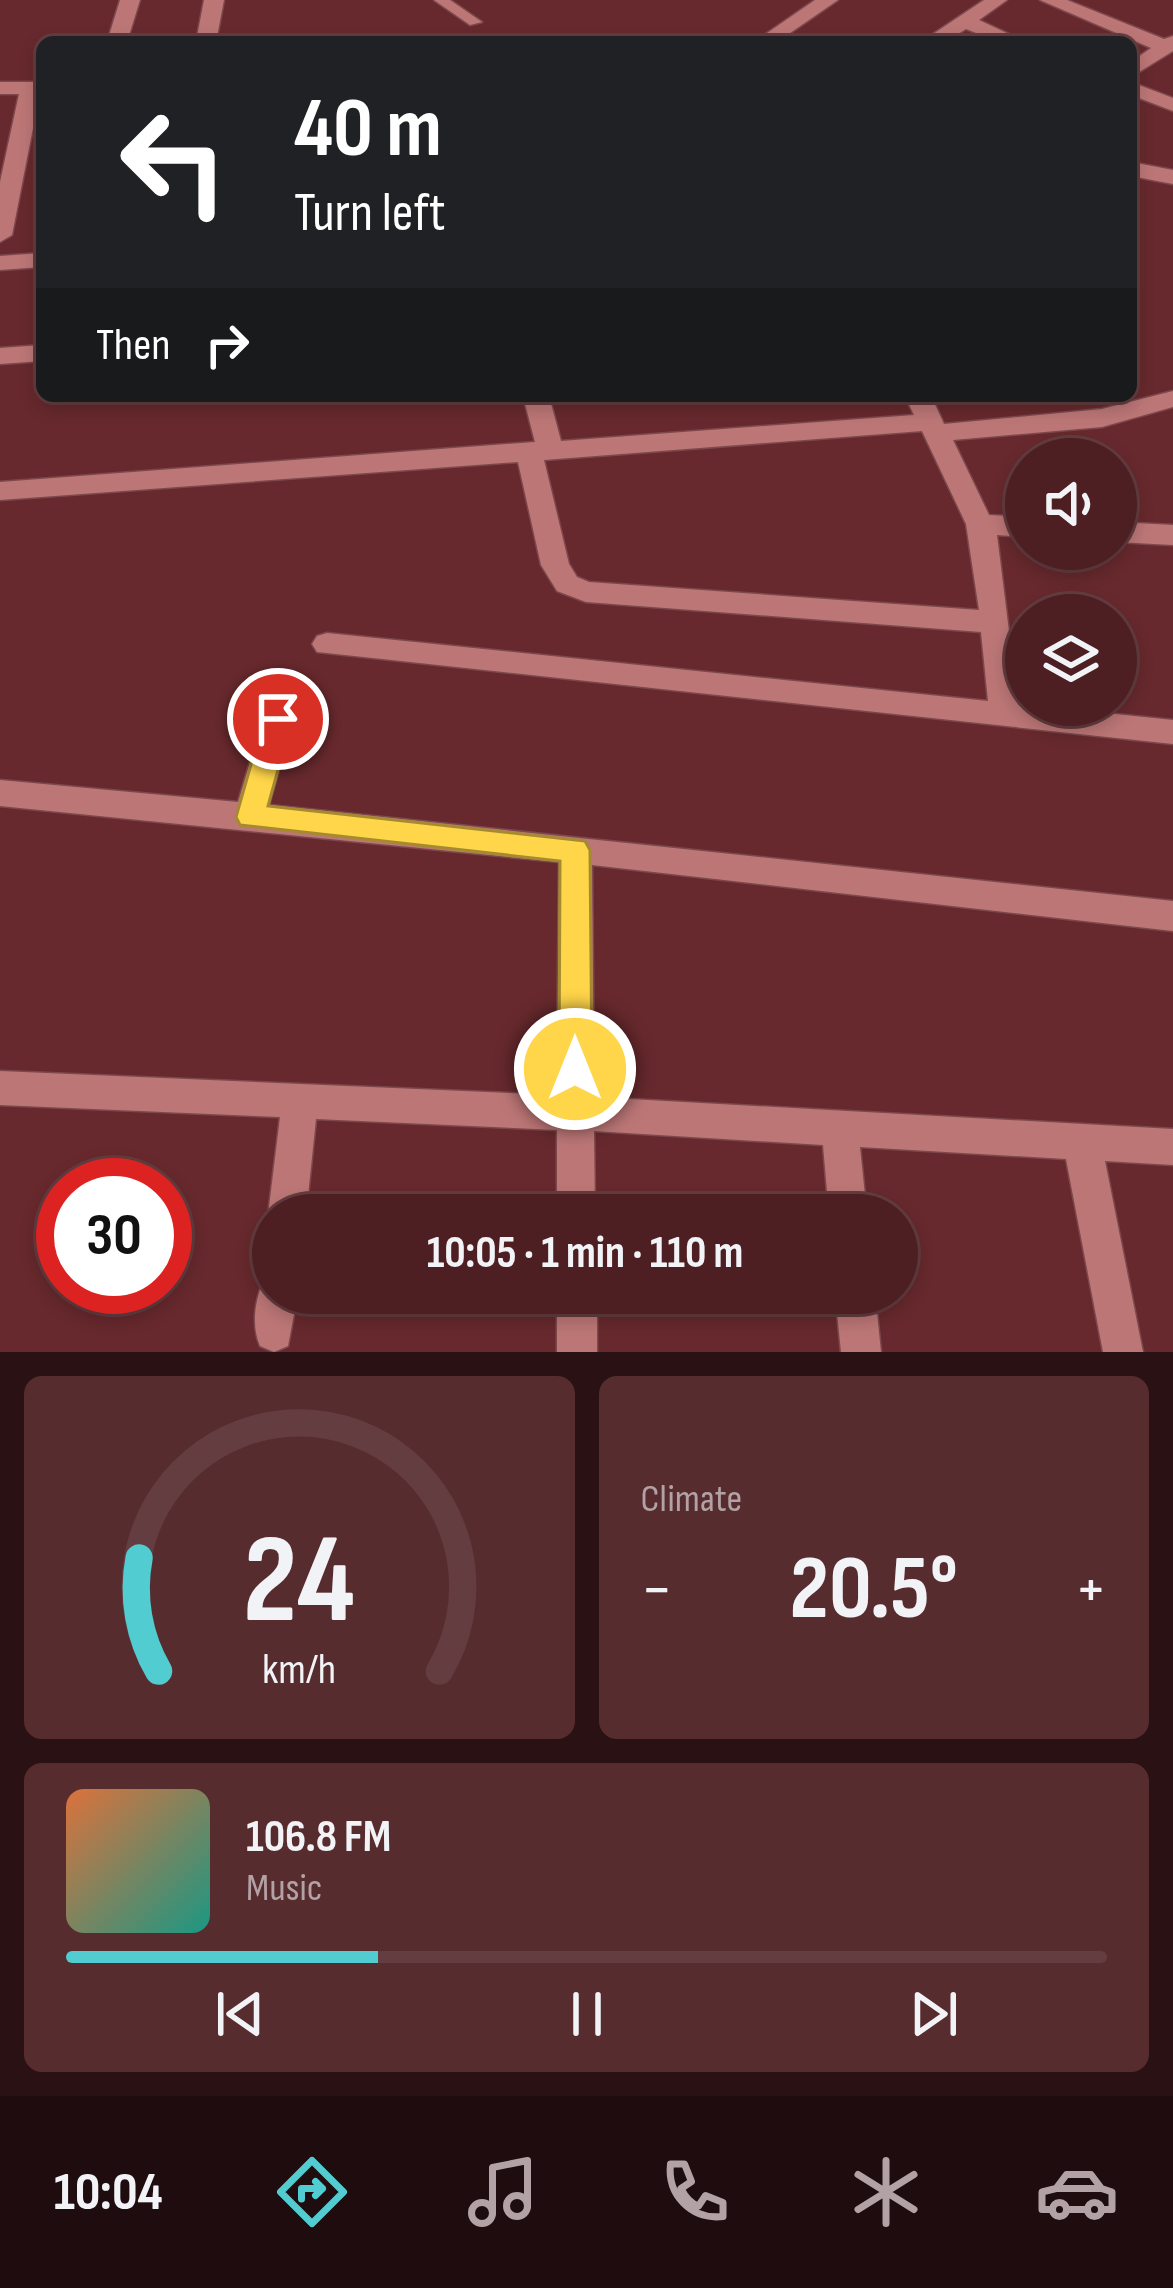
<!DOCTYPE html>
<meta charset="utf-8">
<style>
:root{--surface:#4d1f22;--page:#572c2f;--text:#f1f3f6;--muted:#b3a2a5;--line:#643d40;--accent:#51ccd1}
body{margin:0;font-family:"Sofia Sans Condensed",sans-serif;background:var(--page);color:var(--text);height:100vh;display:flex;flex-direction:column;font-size:45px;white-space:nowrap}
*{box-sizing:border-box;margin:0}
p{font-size:39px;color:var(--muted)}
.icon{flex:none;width:66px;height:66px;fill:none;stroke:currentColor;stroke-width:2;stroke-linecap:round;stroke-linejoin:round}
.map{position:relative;height:1352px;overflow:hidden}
.sheet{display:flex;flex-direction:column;gap:24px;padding:24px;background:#2a1113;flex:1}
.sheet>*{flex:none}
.top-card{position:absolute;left:36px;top:36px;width:1101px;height:366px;border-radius:18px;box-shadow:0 6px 18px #0003,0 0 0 3px var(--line);background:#202124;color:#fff;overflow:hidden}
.controls{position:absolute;left:1005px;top:438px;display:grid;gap:24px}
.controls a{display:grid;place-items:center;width:132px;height:132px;border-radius:50%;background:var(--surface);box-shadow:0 6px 18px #0003,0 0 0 3px var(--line);font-size:60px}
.speed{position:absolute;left:36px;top:1158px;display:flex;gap:24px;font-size:60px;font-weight:700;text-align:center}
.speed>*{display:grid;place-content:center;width:156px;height:156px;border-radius:50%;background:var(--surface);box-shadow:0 6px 18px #0003,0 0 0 3px var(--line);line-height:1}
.speed .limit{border:18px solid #d22;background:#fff;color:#111}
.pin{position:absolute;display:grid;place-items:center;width:102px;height:102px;color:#fff;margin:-51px;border:6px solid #fff;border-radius:50%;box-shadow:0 3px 12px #0007}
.me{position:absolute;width:132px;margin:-66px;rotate:0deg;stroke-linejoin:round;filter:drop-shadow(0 0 9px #0008)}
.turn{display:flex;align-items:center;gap:42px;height:252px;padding:0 60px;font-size:54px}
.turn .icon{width:156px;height:156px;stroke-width:2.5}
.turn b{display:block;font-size:84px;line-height:102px}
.then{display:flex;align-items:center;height:114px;padding:0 60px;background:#0003;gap:24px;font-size:45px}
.big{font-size:90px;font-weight:700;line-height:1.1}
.sheet .card{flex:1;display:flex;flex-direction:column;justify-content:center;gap:18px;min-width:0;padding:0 42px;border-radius:18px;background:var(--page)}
.sheet .dial{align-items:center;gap:0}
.dial svg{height:312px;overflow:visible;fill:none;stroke:var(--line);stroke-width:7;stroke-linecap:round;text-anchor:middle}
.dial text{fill:var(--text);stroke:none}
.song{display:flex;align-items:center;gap:36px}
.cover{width:144px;height:144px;border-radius:18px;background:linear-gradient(135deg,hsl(20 70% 55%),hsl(170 70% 35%))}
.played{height:12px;border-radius:6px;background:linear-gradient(90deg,var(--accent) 30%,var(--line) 30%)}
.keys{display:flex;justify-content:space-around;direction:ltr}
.heat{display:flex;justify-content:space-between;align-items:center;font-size:66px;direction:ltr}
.sheet .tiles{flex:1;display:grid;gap:24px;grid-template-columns:1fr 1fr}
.card:last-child{grid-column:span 2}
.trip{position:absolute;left:252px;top:1194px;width:666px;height:120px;border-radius:60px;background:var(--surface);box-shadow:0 6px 18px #0003,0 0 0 3px var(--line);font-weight:700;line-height:120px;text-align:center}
.menu{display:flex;height:192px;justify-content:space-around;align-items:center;background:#1f0c0e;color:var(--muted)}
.menu .icon{width:84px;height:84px}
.menu .on{color:var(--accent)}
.menu b{font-size:54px;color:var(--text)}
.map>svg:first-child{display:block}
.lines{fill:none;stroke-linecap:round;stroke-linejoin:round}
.service-casing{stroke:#7c484d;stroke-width:3}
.minor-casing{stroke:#7c484d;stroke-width:3}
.service{fill:#bc7676;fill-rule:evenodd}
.minor{fill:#bc7676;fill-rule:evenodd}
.route{fill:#ffd54a;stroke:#a68a30;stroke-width:3}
</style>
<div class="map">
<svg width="1173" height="1352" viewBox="0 0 1173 1352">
<rect width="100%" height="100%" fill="#67292d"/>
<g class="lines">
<g class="service-casing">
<path id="service" d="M434 0H450L482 22 470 25Z"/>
</g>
<g class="minor-casing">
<path id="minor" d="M120 0H140L127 42H107Z
M204 0H224L216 42H196Z
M815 0H838L777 42H754Z
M984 0H1007L979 20 1026 42H999L966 29 945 42H921Z
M1040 0H1067L1164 39 1173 36V51L1131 77V62L1151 48Z
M0 82H42L12 235 0 242V182L19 94H0Z
M1131 82 1173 98V111L1131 95Z
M1131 162 1173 170V184L1131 176Z
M42 253V267L0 270V256Z
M42 345V361L0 364V348Z
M1173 391V407L1102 427 953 440 989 515 1026 517V537L997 535 1018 704 1173 720V744L317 652 312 644 317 636 327 633 988 701 981 632 586 602 557 591 541 565 518 462 0 500V482L535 442 523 396H549L561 441 914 415 905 396H931L944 424 1102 409ZM922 431 966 524 979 610 589 582 577 577 569 564 544 460Z
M1116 522 1173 525V545L1116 542Z
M278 707 289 711 293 719 269 805 1173 901V931L592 865 594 1097 1173 1129V1165L1105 1161 1143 1352H1103L1066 1159 860 1147 867 1215H829L823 1145 594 1131 595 1215H557V1130L316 1119 306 1215H273V1227L268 1215 280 1117 0 1105V1071L557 1095 559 862 0 806V780L238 802 263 719 267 711Z
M273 1275V1293H298L288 1346 274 1352 260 1346C251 1325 255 1300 264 1279Z
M557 1293H597V1352H557Z
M835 1293H875L881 1352H841Z"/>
</g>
<use href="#service" class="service"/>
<use href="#minor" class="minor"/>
</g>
<path class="route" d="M278 708 292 719 268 806 585 841 590 850 592 1069 587 1080 575 1084 564 1080 559 1069 560 861 240 825 236 817 264 719Z"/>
</svg>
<div class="controls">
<a><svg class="icon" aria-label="sound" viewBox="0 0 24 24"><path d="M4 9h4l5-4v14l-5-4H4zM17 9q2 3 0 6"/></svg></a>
<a><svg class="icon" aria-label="layers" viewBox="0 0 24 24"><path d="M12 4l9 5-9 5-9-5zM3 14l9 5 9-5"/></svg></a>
</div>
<div class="speed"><div class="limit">30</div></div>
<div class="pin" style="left:278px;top:719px;background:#d93025"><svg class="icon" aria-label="arrive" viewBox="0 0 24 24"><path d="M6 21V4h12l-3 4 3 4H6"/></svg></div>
<svg class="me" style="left:575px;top:1069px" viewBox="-20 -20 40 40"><circle r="17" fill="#ffd54a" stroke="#fff" stroke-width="3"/><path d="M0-11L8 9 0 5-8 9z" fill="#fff"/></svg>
<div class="trip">10:05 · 1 min · 110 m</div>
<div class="top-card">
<div class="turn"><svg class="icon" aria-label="left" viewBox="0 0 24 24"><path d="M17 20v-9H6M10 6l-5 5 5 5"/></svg><div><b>40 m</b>Turn left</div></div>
<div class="then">Then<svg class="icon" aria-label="right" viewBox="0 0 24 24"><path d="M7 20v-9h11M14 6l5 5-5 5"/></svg></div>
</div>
</div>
<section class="sheet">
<div class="tiles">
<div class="card dial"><svg viewBox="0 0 100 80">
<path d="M14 69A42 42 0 1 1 86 69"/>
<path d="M14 69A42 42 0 0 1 9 40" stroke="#51ccd1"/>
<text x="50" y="56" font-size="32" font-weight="700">24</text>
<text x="50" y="72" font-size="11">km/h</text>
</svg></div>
<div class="card"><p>Climate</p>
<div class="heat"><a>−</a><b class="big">20.5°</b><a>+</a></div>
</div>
<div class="card">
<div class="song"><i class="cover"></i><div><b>106.8 FM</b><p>Music</p></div></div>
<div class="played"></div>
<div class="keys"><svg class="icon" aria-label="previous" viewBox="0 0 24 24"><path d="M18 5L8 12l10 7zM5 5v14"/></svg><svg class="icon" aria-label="pause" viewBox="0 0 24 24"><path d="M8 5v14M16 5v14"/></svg><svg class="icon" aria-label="next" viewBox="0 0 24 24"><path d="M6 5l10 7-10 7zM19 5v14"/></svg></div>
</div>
</div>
</section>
<nav class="menu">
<b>10:04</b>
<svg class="icon on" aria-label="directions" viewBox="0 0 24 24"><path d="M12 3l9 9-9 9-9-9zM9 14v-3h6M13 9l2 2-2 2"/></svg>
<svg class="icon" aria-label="music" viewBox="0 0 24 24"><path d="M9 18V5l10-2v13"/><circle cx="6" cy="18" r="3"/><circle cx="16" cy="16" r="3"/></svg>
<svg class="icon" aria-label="phone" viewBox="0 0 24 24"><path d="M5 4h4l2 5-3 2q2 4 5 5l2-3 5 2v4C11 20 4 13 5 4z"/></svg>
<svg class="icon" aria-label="climate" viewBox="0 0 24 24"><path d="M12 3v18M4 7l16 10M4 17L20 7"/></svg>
<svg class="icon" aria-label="car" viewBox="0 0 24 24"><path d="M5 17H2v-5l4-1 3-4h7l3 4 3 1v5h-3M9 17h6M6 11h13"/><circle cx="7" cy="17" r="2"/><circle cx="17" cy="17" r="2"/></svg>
</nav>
